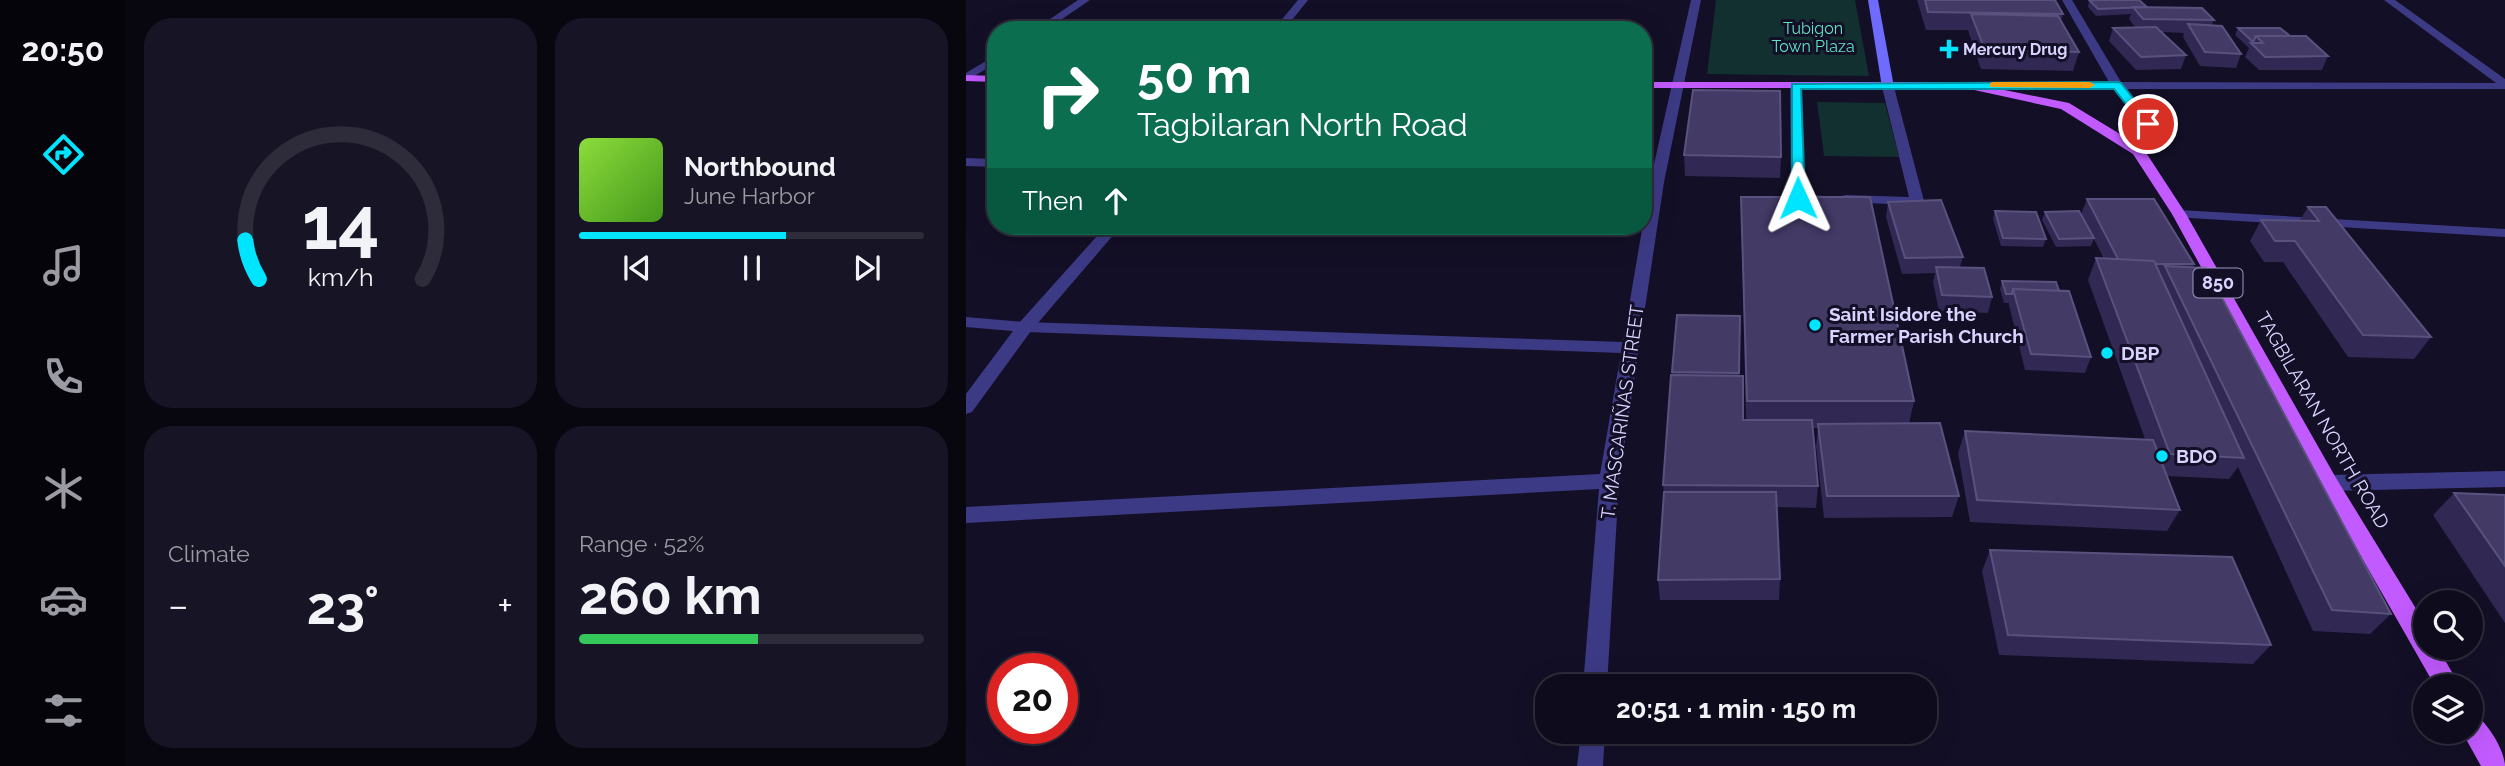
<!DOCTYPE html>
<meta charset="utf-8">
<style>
:root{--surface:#0e0b1c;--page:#171425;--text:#f1f3f6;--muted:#9b9ba3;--line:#2e2b3b;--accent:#00e5ff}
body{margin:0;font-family:Raleway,sans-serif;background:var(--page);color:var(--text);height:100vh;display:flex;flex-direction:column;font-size:26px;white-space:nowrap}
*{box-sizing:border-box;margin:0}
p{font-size:23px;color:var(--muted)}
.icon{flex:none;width:38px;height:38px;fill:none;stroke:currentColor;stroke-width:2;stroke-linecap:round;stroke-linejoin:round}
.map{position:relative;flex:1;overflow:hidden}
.sheet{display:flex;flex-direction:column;gap:18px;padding:18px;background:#08060f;width:840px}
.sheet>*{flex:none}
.hud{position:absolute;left:21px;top:21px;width:665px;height:214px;border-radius:28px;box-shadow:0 7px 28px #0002,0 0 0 2px var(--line);background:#0b6e4f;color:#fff;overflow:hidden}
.tools{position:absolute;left:1447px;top:590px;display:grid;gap:14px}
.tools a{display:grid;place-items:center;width:70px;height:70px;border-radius:50%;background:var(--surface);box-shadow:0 7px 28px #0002,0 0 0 2px var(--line);font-size:35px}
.speed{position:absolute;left:21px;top:653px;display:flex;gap:14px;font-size:35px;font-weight:700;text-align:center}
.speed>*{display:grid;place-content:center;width:91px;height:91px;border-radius:50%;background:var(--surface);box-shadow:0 7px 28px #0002,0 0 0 2px var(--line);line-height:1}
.speed .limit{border:10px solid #d22;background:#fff;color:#111}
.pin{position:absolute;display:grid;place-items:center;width:60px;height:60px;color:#fff;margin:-30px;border:4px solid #fff;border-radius:50%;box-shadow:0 2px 7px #0007}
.me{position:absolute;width:77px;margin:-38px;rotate:359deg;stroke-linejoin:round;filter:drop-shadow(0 0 5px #0008)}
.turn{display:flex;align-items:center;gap:24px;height:147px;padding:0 35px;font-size:32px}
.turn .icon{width:91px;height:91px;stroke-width:2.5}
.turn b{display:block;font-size:49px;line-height:60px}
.then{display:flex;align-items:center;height:66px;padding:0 35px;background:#0003;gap:14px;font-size:26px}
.big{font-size:52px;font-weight:700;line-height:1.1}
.sheet .card{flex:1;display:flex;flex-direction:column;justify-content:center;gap:10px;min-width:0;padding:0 24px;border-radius:28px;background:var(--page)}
.sheet .dial{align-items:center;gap:0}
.dial svg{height:182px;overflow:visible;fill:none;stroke:var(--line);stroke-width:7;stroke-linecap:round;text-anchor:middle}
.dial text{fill:var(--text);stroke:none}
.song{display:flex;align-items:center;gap:21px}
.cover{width:84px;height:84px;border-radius:10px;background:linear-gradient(135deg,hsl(90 70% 55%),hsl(100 70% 35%))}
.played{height:7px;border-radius:4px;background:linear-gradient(90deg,var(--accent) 60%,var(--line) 60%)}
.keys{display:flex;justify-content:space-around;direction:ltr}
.heat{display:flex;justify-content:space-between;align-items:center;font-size:38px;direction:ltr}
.charge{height:10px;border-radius:5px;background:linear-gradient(90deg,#34c759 52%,var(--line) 0)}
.sheet .tiles{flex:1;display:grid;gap:18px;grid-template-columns:repeat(2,1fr)}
.trip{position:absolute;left:569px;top:674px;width:402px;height:70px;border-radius:28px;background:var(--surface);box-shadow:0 7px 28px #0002,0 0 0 2px var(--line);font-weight:700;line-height:70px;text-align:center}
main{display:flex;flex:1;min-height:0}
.tabs{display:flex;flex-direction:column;width:126px;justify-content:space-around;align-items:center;background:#06040b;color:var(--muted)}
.tabs .icon{width:49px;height:49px}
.tabs .current{color:var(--accent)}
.tabs b{font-size:32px;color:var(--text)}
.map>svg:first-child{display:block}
.green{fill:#12302f}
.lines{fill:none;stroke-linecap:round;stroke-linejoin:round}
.service{fill:#3d3a85;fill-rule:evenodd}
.minor{fill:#3d3a85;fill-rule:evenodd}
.tertiary{fill:#3d3a85;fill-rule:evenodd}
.secondary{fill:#6f6bff;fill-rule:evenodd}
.primary{fill:#c25bff;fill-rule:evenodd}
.wall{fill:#312854}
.building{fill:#433a66;stroke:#5a527e;stroke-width:2}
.route{fill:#00e5ff;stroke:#0095a6;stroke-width:2}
.slow{fill:#f59e0b}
.poi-dot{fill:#00e5ff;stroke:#130f26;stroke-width:2.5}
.labels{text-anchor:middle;stroke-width:6;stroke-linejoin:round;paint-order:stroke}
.far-park-label{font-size:16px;fill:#5fe0c0;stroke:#130f26}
.far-poi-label{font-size:16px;font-weight:bold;fill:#d9d4ff;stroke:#130f26;text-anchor:start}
.shield{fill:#130f26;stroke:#9e99be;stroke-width:2}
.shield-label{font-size:18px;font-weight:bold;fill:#d9d4ff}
.poi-label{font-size:19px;font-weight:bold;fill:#d9d4ff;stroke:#130f26;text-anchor:start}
.street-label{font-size:19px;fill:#d9d4ff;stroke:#130f26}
</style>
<main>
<nav class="tabs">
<b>20:50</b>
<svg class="icon current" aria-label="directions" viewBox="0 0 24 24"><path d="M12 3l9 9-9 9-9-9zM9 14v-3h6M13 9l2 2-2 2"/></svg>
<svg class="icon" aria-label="music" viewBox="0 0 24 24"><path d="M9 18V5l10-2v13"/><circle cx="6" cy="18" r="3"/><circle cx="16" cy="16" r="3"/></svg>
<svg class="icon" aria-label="phone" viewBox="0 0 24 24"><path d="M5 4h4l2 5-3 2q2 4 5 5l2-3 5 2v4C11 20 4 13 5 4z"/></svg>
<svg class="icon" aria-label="climate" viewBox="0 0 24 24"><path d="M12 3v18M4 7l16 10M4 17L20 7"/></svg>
<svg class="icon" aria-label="car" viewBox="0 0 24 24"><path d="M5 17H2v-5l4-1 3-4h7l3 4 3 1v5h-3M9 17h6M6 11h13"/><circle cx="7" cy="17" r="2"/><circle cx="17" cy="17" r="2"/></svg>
<svg class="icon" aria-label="filters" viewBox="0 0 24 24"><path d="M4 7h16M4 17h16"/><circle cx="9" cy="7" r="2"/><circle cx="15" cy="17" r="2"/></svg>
</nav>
<section class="sheet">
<div class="tiles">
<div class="card dial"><svg viewBox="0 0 100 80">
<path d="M14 69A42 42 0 1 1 86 69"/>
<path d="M14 69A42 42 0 0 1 8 52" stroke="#00e5ff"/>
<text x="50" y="56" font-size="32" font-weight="700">14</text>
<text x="50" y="72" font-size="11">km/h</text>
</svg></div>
<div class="card">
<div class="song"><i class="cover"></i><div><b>Northbound</b><p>June Harbor</p></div></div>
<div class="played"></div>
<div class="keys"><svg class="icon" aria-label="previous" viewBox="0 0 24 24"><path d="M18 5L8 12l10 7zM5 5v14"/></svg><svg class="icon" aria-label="pause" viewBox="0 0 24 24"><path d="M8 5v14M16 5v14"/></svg><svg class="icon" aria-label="next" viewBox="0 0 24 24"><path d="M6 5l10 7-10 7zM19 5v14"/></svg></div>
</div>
<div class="card"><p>Climate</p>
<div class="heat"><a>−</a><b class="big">23°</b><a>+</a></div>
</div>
<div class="card"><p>Range · 52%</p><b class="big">260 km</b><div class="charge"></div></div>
</div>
</section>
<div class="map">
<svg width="1539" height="766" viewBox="0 0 1539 766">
<rect width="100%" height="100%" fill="#130f26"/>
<path class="green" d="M750 0H889L903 76 741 74Z
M851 102 919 103 933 157 858 156Z"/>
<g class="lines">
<path class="service" d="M830 83 836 86 839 194 857 196V202C848 204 832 204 825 198L824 86Z
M922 84 928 87 958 201 951 205 875 202V196L880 195 943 197 916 87Z"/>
<path class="minor" d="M112 0H124L80 30H68Z
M332 0H342L318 30H307Z
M725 0H735L698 182 653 481 641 686H617L633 489 0 523V507L634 474 655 353 59 332 0 327V317L59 322 657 342 684 182Z
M1096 0H1106L1155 82 1530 83 1418 0H1429L1539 79V89H1160L1188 124 1178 151 1172 155 1166 151 1176 124 1148 89 999 88 993 85 999 82H1143Z
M30 55V63L0 81V73Z
M0 158 30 159V167L0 166Z
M1213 210 1539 229V237L1208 217 1206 214Z
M1539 471V487L1363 491 1356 488 1353 483 1356 478 1363 475Z
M615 732H639L637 766H611Z"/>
<path class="tertiary" d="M140 226H155L65 331 6 412 0 414V394L53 323Z"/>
<path class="secondary" d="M902 0H912L928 87 922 90 916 87Z"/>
<path class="primary" d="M0 75 30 76V82L0 81Z
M677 82H999L1103 103 1177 148 1220 214 1370 478 1460 625V648H1472L1494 686H1469L1356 488 1206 214 1167 154 1095 109 999 88H677Z
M1505 712C1519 718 1539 750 1539 766H1515L1496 732H1505Z"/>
</g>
<path class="wall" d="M951 0H1089L1097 14 1095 21 1113 52 1107 71 1015 69 1002 30H960Z
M1123 0 1181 7 1248 20 1246 25 1275 54 1270 68 1234 66 1217 37 1218 33 1196 32 1220 55 1215 69 1170 70 1143 41 1147 28 1169 27 1163 19 1165 14 1130 16 1122 7Z
M1272 28 1324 36 1362 56 1356 70H1293L1279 57 1283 48 1269 35Z
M718 155 815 157 814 178 719 176Z
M775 197 948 401 943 424 993 496 986 517 858 518 850 446 852 428H847L852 486 850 508 811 507 814 579 813 600H694L692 580 698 493 697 485 706 372 774 316 773 376 777 420H780Z
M1121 199 1228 264 1227 267 1425 614 1404 634 1347 631 1272 467 1263 479 1201 476 1214 510 1201 531 1004 522 992 453 999 431 1179 439 1122 280 1130 258 1138 259 1128 239 1125 246 1090 247 1076 220 1079 212 1124 231 1115 214Z
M922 202 997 257 994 267 1026 297 1022 313 973 311 967 282 969 273 936 274 920 217Z
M1342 207 1465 337 1448 359 1382 357 1317 262H1298L1284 241 1295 220H1334Z
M1029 211 1080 239 1077 247 1035 246 1027 219Z
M1036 281 1093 291 1125 357 1119 373 1059 370 1043 305V303H1038L1034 289Z
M1488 493 1539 495V623L1467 515Z
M1024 550 1305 645 1287 664 1033 655 1016 571Z"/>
<path class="building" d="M959 0H1089L1097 14 962 12Z
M1123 0H1173L1181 7 1132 9Z
M1167 7 1236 8 1248 20 1177 19Z
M1005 14 1092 16 1113 52 1019 50Z
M1222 24 1256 26 1275 54 1239 52Z
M1190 27 1220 55 1175 57 1147 28Z
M1272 28H1314L1324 36H1290L1287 42Z
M1290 36H1340L1362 56 1299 57 1285 43H1297Z
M727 90 814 91 815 157 718 155Z
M775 197H904L948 401H781Z
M1121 199H1188L1228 264H1190L1188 261 1152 259Z
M975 200 997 257 939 258 922 202Z
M1342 207H1360L1465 337 1397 335 1329 241H1309L1295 220 1353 221Z
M1029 211 1070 212 1080 239 1037 238Z
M1113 211 1128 238 1093 239 1079 212Z
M1130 258 1188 261 1278 458 1204 454Z
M1199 266 1240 268 1425 614 1366 610Z
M970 267 1018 268 1026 297 976 295Z
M1036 281 1090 282 1093 291 1047 289 1046 294H1040Z
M1047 289 1103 291 1125 357 1065 354Z
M711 315 774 316 773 373 706 372Z
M705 375 777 376V420H846L852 486 697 485Z
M974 423 993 496H861L852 424Z
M999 431 1187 440 1214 510 1011 500Z
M698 492H810L814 579 692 580Z
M1488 493 1539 495V566Z
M1024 550 1266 557 1305 645 1042 635Z"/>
<path class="route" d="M1151 82 1155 83 1186 122V127H1178L1148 89H835L839 198 832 202 826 198V84Z"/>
<path class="slow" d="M1027 82H1124L1129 85 1124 88 1024 87V83Z"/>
<g class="poi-dot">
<path d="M979.5 38.5h7v7h7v7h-7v7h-7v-7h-7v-7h7z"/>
<circle cx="849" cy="325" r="7"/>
<circle cx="1141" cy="353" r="7"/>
<circle cx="1196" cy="456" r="7"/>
</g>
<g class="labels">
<g class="far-park-label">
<text x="847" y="34">Tubigon<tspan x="847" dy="18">Town Plaza</tspan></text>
</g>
<g class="far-poi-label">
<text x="997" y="55">Mercury Drug</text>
</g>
<rect class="shield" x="1227.5" y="268.5" width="49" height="29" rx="5"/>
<g class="shield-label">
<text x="1252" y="289">850</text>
</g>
<g class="poi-label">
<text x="863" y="321">Saint Isidore the<tspan x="863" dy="22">Farmer Parish Church</tspan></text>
<text x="1155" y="360">DBP</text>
<text x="1210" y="463">BDO</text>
</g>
<g class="street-label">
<text transform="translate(656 412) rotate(-82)" y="7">T. MASCARIÑAS STREET</text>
<text transform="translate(1357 420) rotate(60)" y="7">TAGBILARAN NORTH ROAD</text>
</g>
</g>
</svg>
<div class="tools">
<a><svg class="icon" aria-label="search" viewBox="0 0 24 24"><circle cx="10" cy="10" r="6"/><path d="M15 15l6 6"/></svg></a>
<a><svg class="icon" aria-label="layers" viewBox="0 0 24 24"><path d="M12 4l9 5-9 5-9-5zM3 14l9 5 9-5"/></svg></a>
</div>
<div class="speed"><div class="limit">20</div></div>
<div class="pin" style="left:1182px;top:124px;background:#d93025"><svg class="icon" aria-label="arrive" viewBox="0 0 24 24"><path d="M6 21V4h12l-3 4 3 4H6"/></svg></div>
<svg class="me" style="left:832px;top:198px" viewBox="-20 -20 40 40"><path d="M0-17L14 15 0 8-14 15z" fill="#00e5ff" stroke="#fff" stroke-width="4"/></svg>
<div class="trip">20:51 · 1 min · 150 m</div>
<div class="hud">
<div class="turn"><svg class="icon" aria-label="right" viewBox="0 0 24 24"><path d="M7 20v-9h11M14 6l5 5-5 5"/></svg><div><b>50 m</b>Tagbilaran North Road</div></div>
<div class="then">Then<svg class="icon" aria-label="ahead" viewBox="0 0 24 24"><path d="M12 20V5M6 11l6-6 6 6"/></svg></div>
</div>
</div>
</main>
